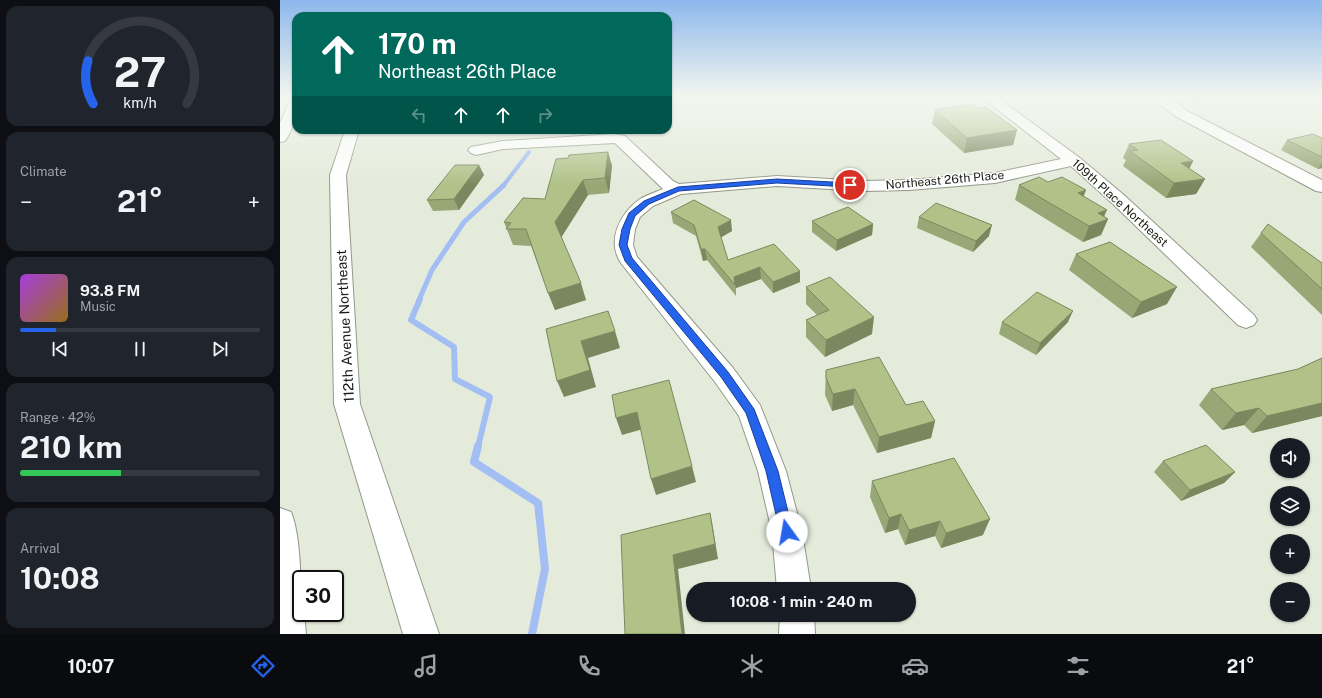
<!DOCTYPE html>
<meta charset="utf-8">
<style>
:root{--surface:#171b24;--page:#20242c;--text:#f1f3f6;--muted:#9ea1a6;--line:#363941;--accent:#2563eb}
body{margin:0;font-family:"Public Sans",sans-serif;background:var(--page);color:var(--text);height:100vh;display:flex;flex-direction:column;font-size:15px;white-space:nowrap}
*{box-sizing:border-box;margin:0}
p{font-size:13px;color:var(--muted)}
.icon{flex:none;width:22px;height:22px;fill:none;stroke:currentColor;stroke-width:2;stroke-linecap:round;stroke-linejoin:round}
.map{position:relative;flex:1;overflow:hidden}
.panel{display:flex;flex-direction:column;gap:6px;padding:6px;background:#0d0f14;width:280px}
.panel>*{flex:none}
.hud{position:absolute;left:12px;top:12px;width:380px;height:122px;border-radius:12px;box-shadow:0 1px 3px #0004;background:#00695c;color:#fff;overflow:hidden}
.fabs{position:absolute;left:990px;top:438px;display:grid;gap:8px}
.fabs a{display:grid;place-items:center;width:40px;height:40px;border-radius:50%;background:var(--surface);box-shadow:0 1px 3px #0004;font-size:20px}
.speed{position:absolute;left:12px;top:570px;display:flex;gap:8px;font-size:20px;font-weight:700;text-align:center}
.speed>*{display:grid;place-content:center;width:52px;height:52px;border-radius:50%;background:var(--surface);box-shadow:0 1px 3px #0004;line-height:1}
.speed .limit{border:2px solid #111;border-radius:6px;background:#fff;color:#111}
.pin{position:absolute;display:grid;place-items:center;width:34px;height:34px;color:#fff;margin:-17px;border:2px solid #fff;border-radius:50%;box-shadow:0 1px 4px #0007}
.me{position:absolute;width:44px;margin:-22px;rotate:347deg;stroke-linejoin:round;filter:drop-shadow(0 0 3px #0008)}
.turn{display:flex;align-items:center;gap:14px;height:84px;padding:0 20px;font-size:18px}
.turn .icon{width:52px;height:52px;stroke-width:2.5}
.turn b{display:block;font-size:28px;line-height:34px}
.lanes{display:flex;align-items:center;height:38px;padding:0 20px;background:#0003;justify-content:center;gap:20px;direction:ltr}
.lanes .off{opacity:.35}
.big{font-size:30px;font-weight:700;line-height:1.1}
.panel .widget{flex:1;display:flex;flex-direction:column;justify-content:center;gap:6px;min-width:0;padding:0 14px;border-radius:12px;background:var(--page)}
.panel .dial{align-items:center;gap:0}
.dial svg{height:104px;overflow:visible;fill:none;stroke:var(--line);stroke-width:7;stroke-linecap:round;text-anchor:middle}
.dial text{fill:var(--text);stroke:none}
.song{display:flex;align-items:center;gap:12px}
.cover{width:48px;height:48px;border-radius:6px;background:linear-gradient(135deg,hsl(280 70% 55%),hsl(40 70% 35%))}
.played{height:4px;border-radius:2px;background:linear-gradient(90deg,var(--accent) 15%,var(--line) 15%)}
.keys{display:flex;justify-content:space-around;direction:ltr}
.heat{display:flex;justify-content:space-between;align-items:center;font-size:22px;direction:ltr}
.charge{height:6px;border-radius:3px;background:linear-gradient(90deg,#34c759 42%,var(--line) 0)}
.trip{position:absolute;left:406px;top:582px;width:230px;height:40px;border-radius:20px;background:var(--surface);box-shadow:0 1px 3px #0004;font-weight:700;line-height:40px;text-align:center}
.dock{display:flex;height:64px;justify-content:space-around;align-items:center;background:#090b0e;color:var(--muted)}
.dock .icon{width:28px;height:28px}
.dock .selected{color:var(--accent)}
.dock b{font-size:18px;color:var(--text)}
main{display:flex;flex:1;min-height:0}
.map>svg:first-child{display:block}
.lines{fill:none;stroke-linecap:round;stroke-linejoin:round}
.stream-far3{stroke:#a3bef3;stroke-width:4}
.stream-far2{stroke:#a3bef3;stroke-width:5}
.stream-far1{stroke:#a3bef3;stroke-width:6}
.stream{stroke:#a3bef3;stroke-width:8}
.street-casing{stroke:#939889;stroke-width:2}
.secondary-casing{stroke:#939889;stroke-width:2}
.highway-casing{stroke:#939889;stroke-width:2}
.street{fill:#fff;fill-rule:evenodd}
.secondary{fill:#fff;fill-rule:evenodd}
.highway{fill:#fff;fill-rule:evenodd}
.wall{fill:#97a775}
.shaded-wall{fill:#7b885f}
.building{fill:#b0c288;stroke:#7b885f}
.route{fill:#2563eb;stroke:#184099}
.labels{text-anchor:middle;stroke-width:3;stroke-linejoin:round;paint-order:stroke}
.far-street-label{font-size:12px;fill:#191b15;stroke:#fff}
.street-label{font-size:14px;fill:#191b15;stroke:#fff}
</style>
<main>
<section class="panel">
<div class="widget dial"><svg viewBox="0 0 100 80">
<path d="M14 69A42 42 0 1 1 86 69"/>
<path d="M14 69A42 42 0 0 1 10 36" stroke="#2563eb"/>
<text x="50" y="56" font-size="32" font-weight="700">27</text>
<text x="50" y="72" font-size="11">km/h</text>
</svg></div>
<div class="widget"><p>Climate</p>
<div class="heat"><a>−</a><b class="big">21°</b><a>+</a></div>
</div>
<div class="widget">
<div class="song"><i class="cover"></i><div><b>93.8 FM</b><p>Music</p></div></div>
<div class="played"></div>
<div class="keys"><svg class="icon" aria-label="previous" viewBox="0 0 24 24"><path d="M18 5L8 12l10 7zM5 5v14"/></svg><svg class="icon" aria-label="pause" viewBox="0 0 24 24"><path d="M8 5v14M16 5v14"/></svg><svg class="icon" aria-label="next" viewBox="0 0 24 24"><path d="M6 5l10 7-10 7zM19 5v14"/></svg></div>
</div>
<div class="widget"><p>Range · 42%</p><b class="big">210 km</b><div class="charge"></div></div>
<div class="widget"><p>Arrival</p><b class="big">10:08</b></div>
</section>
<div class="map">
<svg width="1042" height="634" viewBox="0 0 1042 634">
<rect width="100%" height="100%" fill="#e5ebdb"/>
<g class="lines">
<path class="stream-far3" d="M223 186 249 152"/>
<path class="stream-far2" d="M139 300 152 270 184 222 224 185"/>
<path class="stream-far1" d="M140 299 131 320 174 347 175 379 210 397 198 447"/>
<path class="stream" d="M198 446 194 462 258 503 265 569 252 634"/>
<g class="street-casing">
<path id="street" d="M700 96H715L800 158 845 196 974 315 977 320 974 325 966 328 958 325 833 204 791 166 715 183 629 190 585 191 497 186 401 194 373 206 360 217 355 229 353 245 357 257 453 368 480 405 506 471 522 532 531 589H497L492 532 478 471 459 416 435 382 341 263C326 241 340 213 360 199 367 195 376 192 383 189L335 143 223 149 196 155 191 153 188 150 191 147 223 141 334 134 345 136 393 181 399 184 497 176 585 181 629 180 715 173 781 159Z
M875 96H888L907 111 1042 180V192L1036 191 897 117 880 105Z
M500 615H534L535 634H499Z"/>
</g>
<g class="secondary-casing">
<path id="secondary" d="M65 130H79L66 175 80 404 159 634H123L54 404 50 175Z"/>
</g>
<g class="highway-casing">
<path id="highway" d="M16 99C16 115 14 128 5 141L0 142V123L9 103 11 100Z
M0 508 11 512C21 536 21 586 21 613H24L26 634H0Z"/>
</g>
<use href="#street" class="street"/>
<use href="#secondary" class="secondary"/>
<use href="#highway" class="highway"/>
</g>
<path class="wall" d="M655 110 737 130 733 145 684 153 652 124Z
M1042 138V168L1038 169 1001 150 1007 140Z
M849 144 913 161 909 169 925 179 916 194 886 198 843 166 846 160 843 158Z
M328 152 332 166 329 193 308 195 281 237 306 300 275 310 251 246 233 245 224 222 265 199 288 158Z
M199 165 204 175 179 210 153 211 147 200Z
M768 182 804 196 824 216 828 219 821 235 803 242 735 200 739 185Z
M391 212 452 231 441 237 448 260 520 271V282L493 293 481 279 456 288V296L427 260 423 261 416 236 393 223Z
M639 217 709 236 693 252 637 228Z
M532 221 593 224 592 235 556 251 532 232Z
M981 233 1042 263V315L971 247Z
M796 254 887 304 852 318 789 270Z
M526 287 592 334 545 357 526 337V320L537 315 526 304Z
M722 322H788L756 355 719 334Z
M1042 358V416L972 433 964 425 942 430 919 405 931 389 1018 369Z
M546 370 626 405 655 421 651 438 597 453 573 405 552 411 545 395Z
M883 461 955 472 944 483 901 501 874 472Z
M592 481 703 535 661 548 655 536 625 545 618 529 605 533 590 497Z"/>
<path class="shaded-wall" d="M916 96H937L914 101Z
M737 130 733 145 684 153 687 138Z
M328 152 332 166 329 193 325 178Z
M913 161 906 176 901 163Z
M1042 163V168L1038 169Z
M199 165 204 175 179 210 174 199Z
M925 179 916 194 886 198 894 183Z
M303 180 308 195 281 238 275 222Z
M806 190 800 206 798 193Z
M827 210 822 221 828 219 821 235 803 242 809 226 818 213Z
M451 220 452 231 440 238 438 227Z
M593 224 592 235 556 251 557 240Z
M712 225 709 236 693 252 696 241Z
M421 249H425L427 260 423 261Z
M480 267 481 279 456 288 454 277Z
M520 271V282L493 293V282Z
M301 283 306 300 275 310 268 293Z
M897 287 887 304 852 318 861 302Z
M793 311 788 322 756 355 760 343Z
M594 317 592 334 545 357 546 340Z
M335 331 340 348 308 358 316 387 284 397 277 381 301 341Z
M575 389 573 405 552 411 553 394Z
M1042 403V416L972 433 987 416Z
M979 408 964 425 942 430 956 413Z
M357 412 363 429 342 435 336 418Z
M655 421 651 438 597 453 599 437Z
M412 466 416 482 376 495 371 479Z
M955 472 944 483 901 501 910 490Z
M430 513 433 528 438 559 398 569 405 634H402L393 555Z
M621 514 618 529 605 533 609 518Z
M710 519 703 535 661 548 666 533Z
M660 521 655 536 625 545 629 530Z"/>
<path class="building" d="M694 104 699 108 706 107 737 130 687 138 655 110Z
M1033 134 1042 138V157L1007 140Z
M881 140 913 161 901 163 925 179 894 183 850 151 858 150 849 144Z
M328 152 325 178 303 180 275 222 301 283 268 293 246 229H226L231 223 224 222 243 198 265 199 276 159 288 158 289 155Z
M175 165H199L174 199 147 200Z
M759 177 768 182 782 177 806 190 798 193 827 210 818 213 828 219 809 226 739 185Z
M414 200 451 220 438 227 448 260 494 244 520 271 493 282 480 267 454 277 455 285 425 249H421L414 225 391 212Z
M656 203 712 225 696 241 639 217Z
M568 207 593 224 557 240 532 221Z
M988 224 1042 263V289L981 233Z
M830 242 897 287 861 302 796 254Z
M550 277 594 317 546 340 526 320 549 310 526 287Z
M757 292 793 311 760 343 722 322Z
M328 311 335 331 301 341 310 370 277 381 266 329Z
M599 357 626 405 643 401 655 421 599 437 575 389 553 394 546 378V370Z
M1042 358V403L987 416 979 408 956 413 931 389 1018 369Z
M389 380 412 466 371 479 357 412 336 418 332 395Z
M926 445 955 472 910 490 883 461Z
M674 458 710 519 666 533 660 521 629 530 621 514 609 518 592 481Z
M430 513 435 544 393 555 402 634H345L341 535Z"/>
<linearGradient id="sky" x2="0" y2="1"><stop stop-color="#8cb8ec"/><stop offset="0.52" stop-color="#f3f6ef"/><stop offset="1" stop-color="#f3f6ef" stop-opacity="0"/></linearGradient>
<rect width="1042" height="185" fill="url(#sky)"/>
<path class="route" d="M497 179 570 183 574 185 570 187 497 183 399 191 369 204 355 216 350 229 347 245 352 258 448 372 474 409 498 471 513 532 511 536 507 538 502 536 500 532 486 471 466 413 441 377 345 261 339 245 342 229 349 213 364 201 398 187Z"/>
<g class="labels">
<g class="far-street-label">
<text transform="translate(665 180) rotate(-5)" y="4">Northeast 26th Place</text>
<text transform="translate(840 203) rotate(42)" y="4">109th Place Northeast</text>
</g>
<g class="street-label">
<text transform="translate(65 326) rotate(-93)" y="5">112th Avenue Northeast</text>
</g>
</g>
</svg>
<div class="fabs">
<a><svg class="icon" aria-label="sound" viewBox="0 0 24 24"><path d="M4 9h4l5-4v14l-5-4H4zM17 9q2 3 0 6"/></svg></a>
<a><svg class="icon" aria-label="layers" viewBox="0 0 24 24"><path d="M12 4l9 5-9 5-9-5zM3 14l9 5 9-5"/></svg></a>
<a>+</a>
<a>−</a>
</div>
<div class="speed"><div class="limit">30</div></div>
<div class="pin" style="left:570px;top:185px;background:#d93025"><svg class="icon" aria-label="arrive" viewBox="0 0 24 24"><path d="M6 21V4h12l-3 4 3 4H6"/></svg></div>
<svg class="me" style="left:507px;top:532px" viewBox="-20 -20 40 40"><circle r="19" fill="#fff"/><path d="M0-13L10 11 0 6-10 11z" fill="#2563eb"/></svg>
<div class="trip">10:08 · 1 min · 240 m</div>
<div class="hud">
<div class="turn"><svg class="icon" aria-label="ahead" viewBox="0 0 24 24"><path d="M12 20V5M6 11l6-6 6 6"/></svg><div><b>170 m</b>Northeast 26th Place</div></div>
<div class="lanes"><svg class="icon off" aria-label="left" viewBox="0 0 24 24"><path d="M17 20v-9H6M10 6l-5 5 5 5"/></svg><svg class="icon" aria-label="ahead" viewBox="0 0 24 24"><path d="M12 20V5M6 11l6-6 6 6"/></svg><svg class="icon" aria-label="ahead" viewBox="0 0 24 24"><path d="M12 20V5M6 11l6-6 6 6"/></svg><svg class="icon off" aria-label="right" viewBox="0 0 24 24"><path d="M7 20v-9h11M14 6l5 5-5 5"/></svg></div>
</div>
</div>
</main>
<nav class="dock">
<b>10:07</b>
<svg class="icon selected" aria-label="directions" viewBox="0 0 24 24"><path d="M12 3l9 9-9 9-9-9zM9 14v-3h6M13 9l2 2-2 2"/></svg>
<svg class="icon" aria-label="music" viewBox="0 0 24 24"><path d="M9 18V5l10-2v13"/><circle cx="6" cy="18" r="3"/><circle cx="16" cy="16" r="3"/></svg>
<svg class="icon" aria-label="phone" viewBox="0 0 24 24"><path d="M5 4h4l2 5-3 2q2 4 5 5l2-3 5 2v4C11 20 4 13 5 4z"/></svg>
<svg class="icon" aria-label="climate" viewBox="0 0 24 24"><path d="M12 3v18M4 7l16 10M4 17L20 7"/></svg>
<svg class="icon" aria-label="car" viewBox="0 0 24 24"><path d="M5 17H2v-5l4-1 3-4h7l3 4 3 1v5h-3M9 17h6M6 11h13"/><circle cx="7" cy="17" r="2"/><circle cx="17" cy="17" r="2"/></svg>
<svg class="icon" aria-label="filters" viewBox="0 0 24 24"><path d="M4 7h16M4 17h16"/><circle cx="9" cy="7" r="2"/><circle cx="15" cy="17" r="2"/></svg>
<b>21°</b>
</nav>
